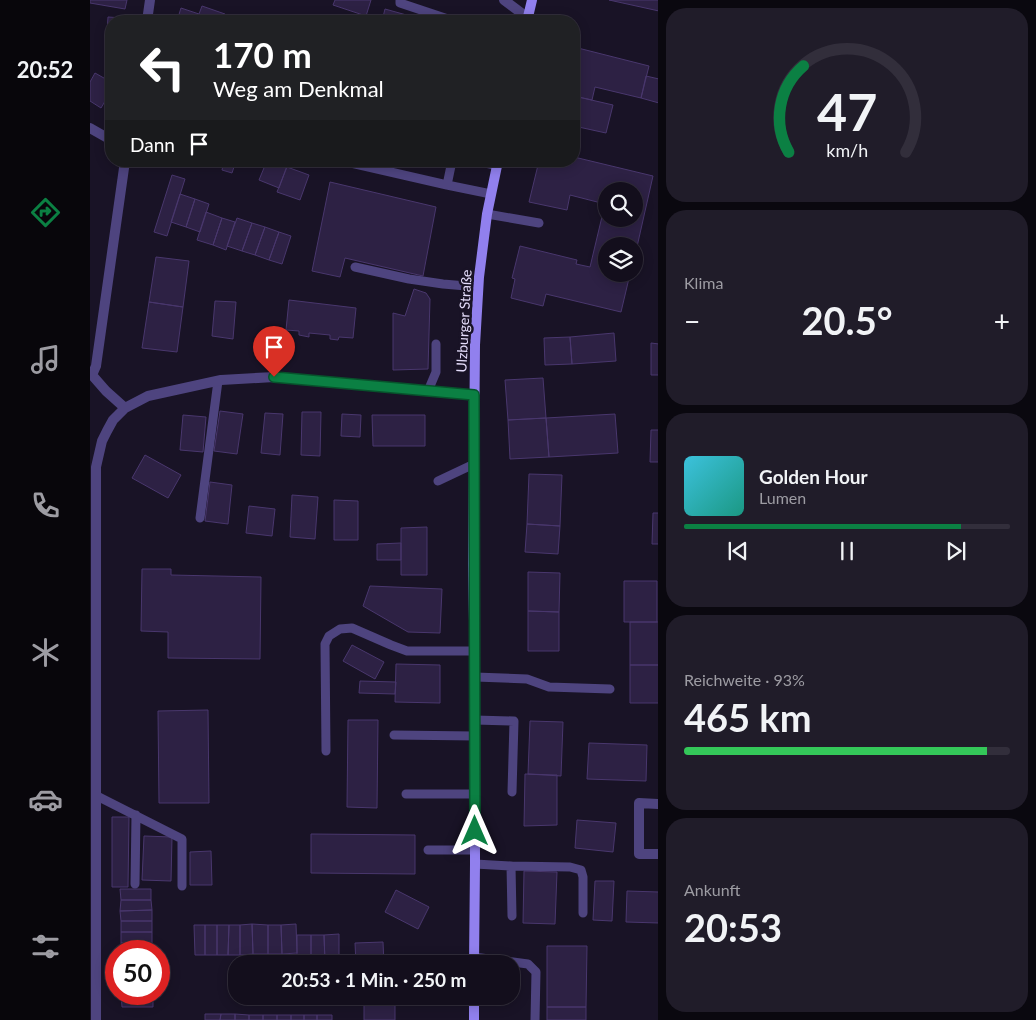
<!DOCTYPE html>
<html lang="de">
<meta charset="utf-8">
<style>
:root{--surface:#130e1c;--page:#201c29;--text:#f1f3f6;--muted:#9d9ca3;--line:#322e3b;--accent:#0b8043}
body{margin:0;font-family:Lato,sans-serif;background:var(--page);color:var(--text);height:100vh;display:flex;flex-direction:column;font-size:19px;white-space:nowrap}
*{box-sizing:border-box;margin:0}
p{font-size:16px;color:var(--muted)}
.icon{flex:none;width:28px;height:28px;fill:none;stroke:currentColor;stroke-width:2;stroke-linecap:round;stroke-linejoin:round}
.map{position:relative;flex:1;overflow:hidden}
.side{display:flex;flex-direction:column;gap:8px;padding:8px;background:#0a080f;width:378px}
.side>*{flex:none}
.banner{position:absolute;left:15px;top:15px;width:475px;height:152px;border-radius:20px;box-shadow:0 2px 12px #0003,0 0 0 1px var(--line);background:#202124;color:#fff;overflow:hidden}
.fabs{position:absolute;left:508px;top:182px;display:grid;gap:10px}
.fabs a{display:grid;place-items:center;width:45px;height:45px;border-radius:50%;background:var(--surface);box-shadow:0 2px 12px #0003,0 0 0 1px var(--line);font-size:25px}
.speed{position:absolute;left:15px;top:940px;display:flex;gap:10px;font-size:25px;font-weight:700;text-align:center}
.speed>*{display:grid;place-content:center;width:65px;height:65px;border-radius:50%;background:var(--surface);box-shadow:0 2px 12px #0003,0 0 0 1px var(--line);line-height:1}
.speed .limit{border:8px solid #d22;background:#fff;color:#111}
.pin{position:absolute;display:grid;place-items:center;width:42px;height:42px;color:#fff;margin:-51px -21px;border-radius:50% 50% 50% 0;rotate:-45deg;box-shadow:0 0 5px #0007}
.pin .icon{rotate:45deg}
.me{position:absolute;width:55px;margin:-28px;rotate:0deg;stroke-linejoin:round;filter:drop-shadow(0 0 4px #0008)}
.turn{display:flex;align-items:center;gap:18px;height:105px;padding:0 25px;font-size:22px}
.turn .icon{width:65px;height:65px;stroke-width:2.5}
.turn b{display:block;font-size:35px;line-height:42px}
.then{display:flex;align-items:center;height:48px;padding:0 25px;background:#0003;gap:10px;font-size:19px}
.big{font-size:38px;font-weight:700;line-height:1.1}
.side .card{flex:1;display:flex;flex-direction:column;justify-content:center;gap:8px;min-width:0;padding:0 18px;border-radius:20px;background:var(--page)}
.side .dial{align-items:center;gap:0}
.dial svg{height:130px;overflow:visible;fill:none;stroke:var(--line);stroke-width:7;stroke-linecap:round;text-anchor:middle}
.dial text{fill:var(--text);stroke:none}
.song{display:flex;align-items:center;gap:15px}
.cover{width:60px;height:60px;border-radius:8px;background:linear-gradient(135deg,hsl(190 70% 55%),hsl(170 70% 35%))}
.played{height:5px;border-radius:2px;background:linear-gradient(90deg,var(--accent) 85%,var(--line) 85%)}
.keys{display:flex;justify-content:space-around;direction:ltr}
.heat{display:flex;justify-content:space-between;align-items:center;font-size:28px;direction:ltr}
.charge{height:8px;border-radius:4px;background:linear-gradient(90deg,#34c759 93%,var(--line) 0)}
.trip{position:absolute;left:138px;top:955px;width:292px;height:50px;border-radius:20px;background:var(--surface);box-shadow:0 2px 12px #0003,0 0 0 1px var(--line);font-weight:700;line-height:50px;text-align:center}
main{display:flex;flex:1;min-height:0}
.menu{display:flex;flex-direction:column;width:90px;justify-content:space-around;align-items:center;background:#08060b;color:var(--muted)}
.menu .icon{width:35px;height:35px}
.menu .selected{color:var(--accent)}
.menu b{font-size:22px;color:var(--text)}
.map>svg:first-child{display:block}
.building{fill:#2d2144;stroke:#49376d;fill-rule:evenodd}
.lines{fill:none;stroke-linecap:round;stroke-linejoin:round}
.lane{stroke:#4e447f;stroke-width:9}
.street{stroke:#4e447f;stroke-width:10}
.secondary{stroke:#9180ee;stroke-width:10}
.route-casing{stroke:#07532c;stroke-width:12}
.route{stroke:#0b8043;stroke-width:9}
.labels{text-anchor:middle;stroke-width:5;stroke-linejoin:round;paint-order:stroke}
.street-label{font-size:14px;fill:#e4dcfa;stroke:#191326}
</style>
<main>
<nav class="menu">
<b>20:52</b>
<svg class="icon selected" aria-label="directions" viewBox="0 0 24 24"><path d="M12 3l9 9-9 9-9-9zM9 14v-3h6M13 9l2 2-2 2"/></svg>
<svg class="icon" aria-label="music" viewBox="0 0 24 24"><path d="M9 18V5l10-2v13"/><circle cx="6" cy="18" r="3"/><circle cx="16" cy="16" r="3"/></svg>
<svg class="icon" aria-label="phone" viewBox="0 0 24 24"><path d="M5 4h4l2 5-3 2q2 4 5 5l2-3 5 2v4C11 20 4 13 5 4z"/></svg>
<svg class="icon" aria-label="climate" viewBox="0 0 24 24"><path d="M12 3v18M4 7l16 10M4 17L20 7"/></svg>
<svg class="icon" aria-label="car" viewBox="0 0 24 24"><path d="M5 17H2v-5l4-1 3-4h7l3 4 3 1v5h-3M9 17h6M6 11h13"/><circle cx="7" cy="17" r="2"/><circle cx="17" cy="17" r="2"/></svg>
<svg class="icon" aria-label="filters" viewBox="0 0 24 24"><path d="M4 7h16M4 17h16"/><circle cx="9" cy="7" r="2"/><circle cx="15" cy="17" r="2"/></svg>
</nav>
<div class="map">
<svg width="569" height="1020" viewBox="0 0 569 1020">
<rect width="100%" height="100%" fill="#191326"/>
<path class="building" d="M0 0H37L35 9 0 3Z
M245 0H281L276 16 243 5Z
M519 0H569V11Z
M112 6 135 14 133 21H87L91 8 109 14Z
M295 9 338 21H292Z
M169 16 186 21H168Z
M18 17 33 18V21H21V32L17 31Z
M484 47 559 66 551 98 505 87 502 100 484 96Z
M5 73 21 82V91L11 108 0 101V82Z
M556 76 569 79V103L551 98Z
M484 96 523 105 516 133 484 126V127Z
M484 157 563 176 544 260V246H516V274H540L531 312 456 294 453 306 421 298 425 279 422 278 430 246 487 260 486 264 500 267 515 204 480 195 477 210 439 202 449 161H484ZM516 191H544V219H516Z
M134 161H146L142 173 132 170Z
M172 161H192L198 163 189 188 169 180 176 163Z
M197 167 219 175 210 200 187 192Z
M82 175 95 179 77 236 64 232Z
M240 182 346 207 333 276 255 258 250 277 222 271Z
M90 194 105 199 96 227 81 222Z
M105 199 119 204 110 232 96 227Z
M116 212 132 218 123 245 107 240Z
M132 218 145 222 136 250 123 245Z
M147 218 162 223 152 251 137 246Z
M162 223 175 227 165 255 152 251Z
M175 227 189 232 179 260 165 255Z
M189 232 201 236 192 264 179 260Z
M66 257 99 261 93 307 59 302Z
M324 289 336 293 340 299 338 369 303 370V313L315 316Z
M199 300 266 308 263 338 249 337 248 340 240 339V335L219 333V337L209 335V331L196 330Z
M125 301 146 302 143 339 122 336Z
M59 302 93 307 87 352 52 348Z
M524 333 526 361 482 364 480 337Z
M480 337 482 364 455 365 454 338Z
M561 343 569 344V375H561Z
M453 378 456 418 418 420 415 380Z
M130 411 153 414 147 454 124 451Z
M212 412H231L230 456 211 455Z
M175 413 193 414 190 455 171 453Z
M252 414 271 415 270 437 251 436Z
M525 414 528 453 459 457 456 418Z
M93 415 116 417 113 452 90 450Z
M282 415H335V446H283Z
M456 418 459 457 420 459 418 420Z
M561 430H569V462H560Z
M55 455 91 475 78 498 42 478Z
M439 474 472 475 470 526 437 524Z
M120 482 142 485 138 524 115 521Z
M202 495 228 497 225 539 200 537Z
M244 500 268 501V540H244Z
M159 506 185 509 182 536 156 533Z
M563 513H569V544H562Z
M437 524 470 526 468 554 435 552Z
M337 527V575H311V528Z
M311 543V560H287V544Z
M52 569H81V575L171 577 170 659 78 658V632L51 631Z
M438 572 470 573 469 612 438 611Z
M534 581H567V622H534Z
M280 586 352 589 350 633 318 632 273 606Z
M438 611 469 612V651H438Z
M540 622H569V665H540Z
M262 645 294 662 285 679 253 661Z
M306 664 350 665V703L305 702Z
M540 665H569V703H540Z
M270 681 306 682 305 694 269 693Z
M118 710 119 803H69L68 711Z
M258 720H288L287 808 257 807Z
M440 721 473 722 471 776 438 774Z
M499 743 557 745 556 781 497 779Z
M435 774 467 775V825L434 826Z
M22 817H39L38 887H22Z
M487 820 526 823 523 852 485 848Z
M221 834 325 835V874L221 873Z
M54 836 82 837 81 881 52 880Z
M121 851 122 885H100V852Z
M434 871 467 872 465 924 433 923Z
M505 881H524L522 921 503 920Z
M30 889H61V900H31Z
M306 890 339 907 328 929 295 912Z
M537 891 569 892V923L536 922Z
M31 900H61L62 910 30 911Z
M62 910V921H31L30 911Z
M31 921H62V932H31Z
M162 924 163 954 150 955V925Z
M162 924 178 925V954H163Z
M206 924 207 953 192 954 191 925Z
M104 925H115V955H105Z
M115 925H127V955H115Z
M127 925H139L138 955H127Z
M139 925H150V955H138Z
M178 925H191L192 954H178Z
M31 932H62V943H31Z
M249 934V962H235L234 935Z
M207 935H221V963H207Z
M221 935H234L235 962 221 963Z
M293 942 294 964H266L265 943Z
M31 943H62V951H31Z
M457 946H497L496 1007H457Z
M31 994H63V1007H32Z
M274 996H305V1020H274Z
M457 1007H496V1020H457Z
M115 1014H131L130 1020H115Z
M131 1014H145V1020H130Z
M145 1014 159 1015V1020H145Z
M159 1015H173V1020H159Z
M173 1015H187V1020H173Z
M187 1015H201V1020H187Z
M201 1015H214V1020H201Z
M214 1015H227V1020H214Z
M227 1015H242V1020H227Z"/>
<g class="lines">
<path class="lane" d="M310 0V3L364 21
M262 161 261 163 357 185
M362 161 357 185 401 194
M387 161 407 166
M397 214 449 223
M265 267 319 279 353 284 388 287
M338 391 346 372V344
M348 481 384 464
M110 518 128 381
M385 677 437 679 459 687 520 689
M385 720 424 721 422 792
M304 735 385 736
M236 751 235 644 239 636 250 629 262 628 301 645 317 651H385
M316 794H385
M7 796 92 839V886
M338 850H385
M385 864 421 866 422 916
M421 866 480 867 491 870 493 877V913
M45 884 46 815
M384 957 438 964 446 972 445 1020"/>
<path class="street" d="M414 0 438 18
M57 21 60 0
M0 128 21 140
M2 375 6 366 35 161
M2 375 16 391 35 408
M569 804 549 803V854H569
M6 1020V467L12 441 17 431 23 420 35 408 58 396 131 380 184 377 385 395"/>
<path class="secondary" d="M437 21 442 0
M384 964 385 864V677L383 564 385 345 389 277 397 214 408 161
M384 996V1020"/>
</g>
<g class="lines">
<g class="route-casing">
<path id="route" d="M184 377 384 395C384 541 384 686 385 831"/>
</g>
<use href="#route" class="route"/>
</g>
<g class="labels">
<g class="street-label">
<text transform="translate(374 321) rotate(-87)" y="5">Ulzburger Straße</text>
</g>
</g>
</svg>
<div class="fabs">
<a><svg class="icon" aria-label="search" viewBox="0 0 24 24"><circle cx="10" cy="10" r="6"/><path d="M15 15l6 6"/></svg></a>
<a><svg class="icon" aria-label="layers" viewBox="0 0 24 24"><path d="M12 4l9 5-9 5-9-5zM3 14l9 5 9-5"/></svg></a>
</div>
<div class="speed"><div class="limit">50</div></div>
<div class="pin" style="left:184px;top:377px;background:#d93025"><svg class="icon" aria-label="arrive" viewBox="0 0 24 24"><path d="M6 21V4h12l-3 4 3 4H6"/></svg></div>
<svg class="me" style="left:385px;top:831px" viewBox="-20 -20 40 40"><path d="M0-17L14 15 0 8-14 15z" fill="#0b8043" stroke="#fff" stroke-width="4"/></svg>
<div class="trip">20:53 · 1 Min. · 250 m</div>
<div class="banner">
<div class="turn"><svg class="icon" aria-label="left" viewBox="0 0 24 24"><path d="M17 20v-9H6M10 6l-5 5 5 5"/></svg><div><b>170 m</b>Weg am Denkmal</div></div>
<div class="then">Dann<svg class="icon" aria-label="arrive" viewBox="0 0 24 24"><path d="M6 21V4h12l-3 4 3 4H6"/></svg></div>
</div>
</div>
<section class="side">
<div class="card dial"><svg viewBox="0 0 100 80">
<path d="M14 69A42 42 0 1 1 86 69"/>
<path d="M14 69A42 42 0 0 1 23 16" stroke="#0b8043"/>
<text x="50" y="56" font-size="32" font-weight="700">47</text>
<text x="50" y="72" font-size="11">km/h</text>
</svg></div>
<div class="card"><p>Klima</p>
<div class="heat"><a>−</a><b class="big">20.5°</b><a>+</a></div>
</div>
<div class="card">
<div class="song"><i class="cover"></i><div><b>Golden Hour</b><p>Lumen</p></div></div>
<div class="played"></div>
<div class="keys"><svg class="icon" aria-label="previous" viewBox="0 0 24 24"><path d="M18 5L8 12l10 7zM5 5v14"/></svg><svg class="icon" aria-label="pause" viewBox="0 0 24 24"><path d="M8 5v14M16 5v14"/></svg><svg class="icon" aria-label="next" viewBox="0 0 24 24"><path d="M6 5l10 7-10 7zM19 5v14"/></svg></div>
</div>
<div class="card"><p>Reichweite · 93%</p><b class="big">465 km</b><div class="charge"></div></div>
<div class="card"><p>Ankunft</p><b class="big">20:53</b></div>
</section>
</main>
